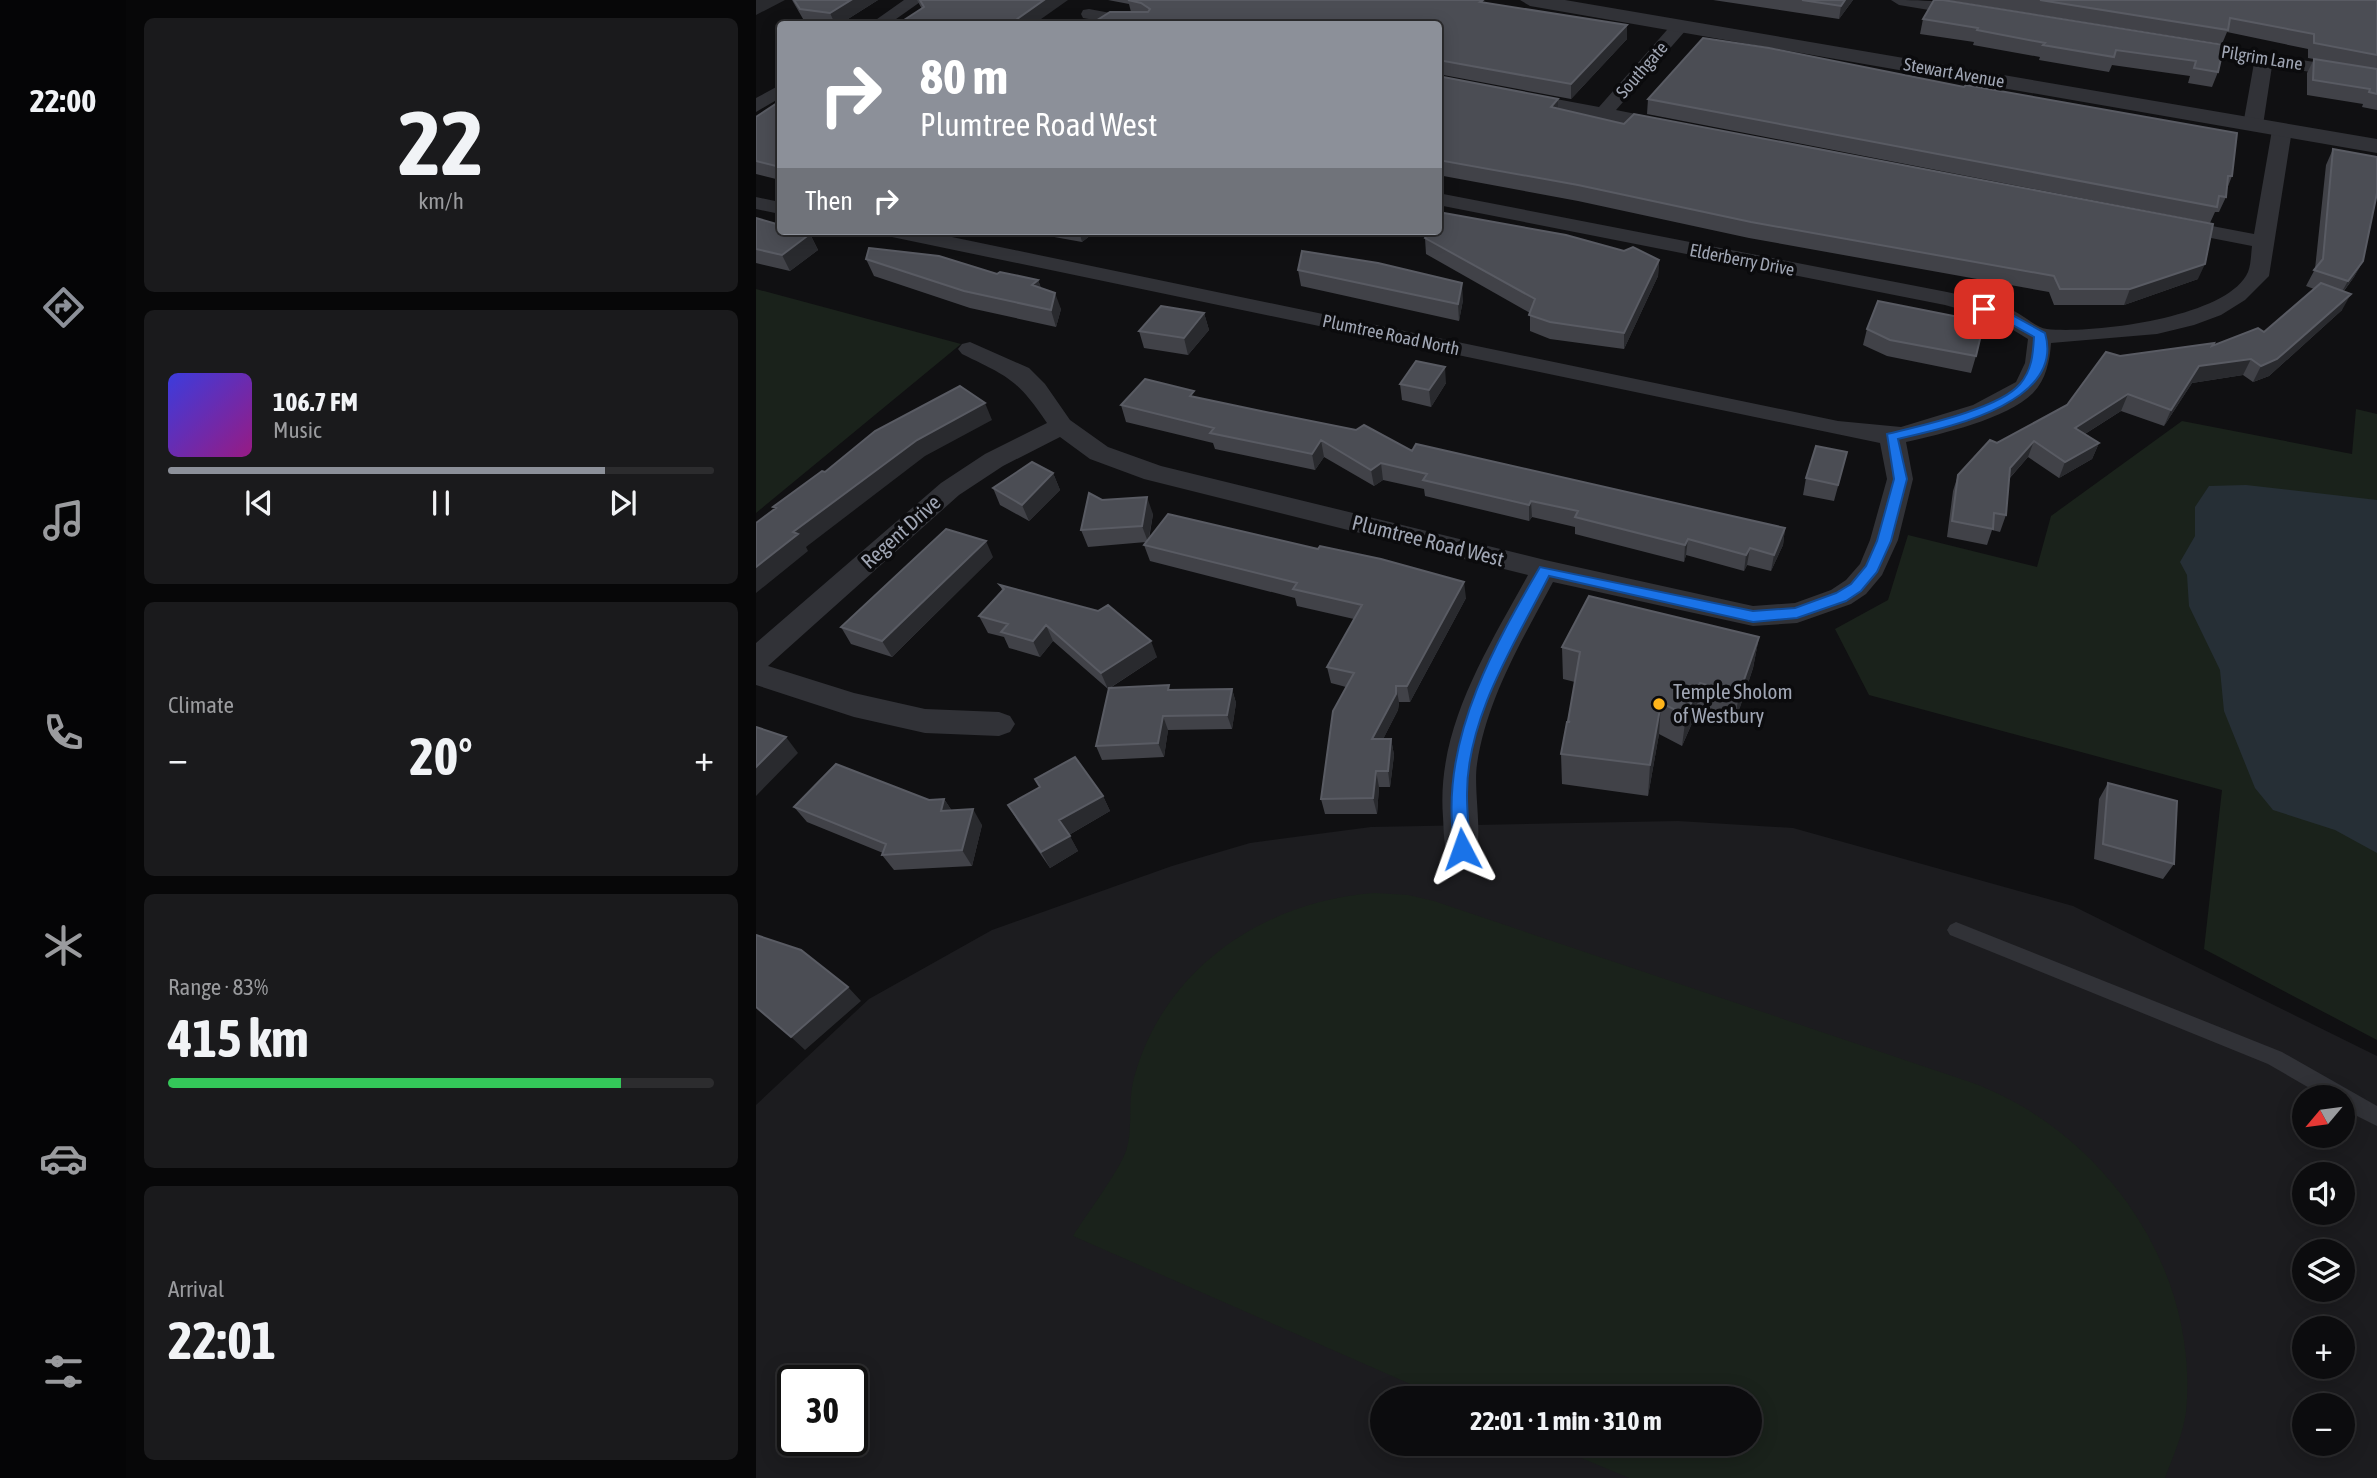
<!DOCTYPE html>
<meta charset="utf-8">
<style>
:root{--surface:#0c0c0e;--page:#1a1a1c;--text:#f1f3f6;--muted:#9a9b9e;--line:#2c2c2e;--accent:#8c9099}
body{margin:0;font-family:"Asap Condensed",sans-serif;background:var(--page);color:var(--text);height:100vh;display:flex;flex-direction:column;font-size:26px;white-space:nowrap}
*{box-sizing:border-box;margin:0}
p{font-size:23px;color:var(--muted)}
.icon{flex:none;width:38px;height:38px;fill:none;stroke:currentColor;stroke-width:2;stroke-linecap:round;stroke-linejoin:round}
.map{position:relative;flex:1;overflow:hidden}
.panel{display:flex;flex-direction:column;gap:18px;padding:18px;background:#070708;width:630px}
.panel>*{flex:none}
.guide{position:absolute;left:21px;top:21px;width:665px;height:214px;border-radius:7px;box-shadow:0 4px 18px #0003,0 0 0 2px var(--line);background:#8c9099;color:#fff;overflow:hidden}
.needle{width:46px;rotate:241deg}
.buttons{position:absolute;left:1536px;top:1085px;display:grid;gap:14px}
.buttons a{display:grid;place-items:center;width:63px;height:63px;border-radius:50%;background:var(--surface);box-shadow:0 4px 18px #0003,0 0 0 2px var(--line);font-size:35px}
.speed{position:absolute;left:21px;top:1365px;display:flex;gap:14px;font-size:35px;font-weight:700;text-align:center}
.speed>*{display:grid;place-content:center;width:91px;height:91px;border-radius:50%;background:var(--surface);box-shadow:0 4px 18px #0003,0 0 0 2px var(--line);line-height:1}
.speed .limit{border:4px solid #111;border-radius:10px;background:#fff;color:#111}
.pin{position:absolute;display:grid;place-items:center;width:60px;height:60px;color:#fff;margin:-30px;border-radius:14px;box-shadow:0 4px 10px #0006}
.me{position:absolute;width:77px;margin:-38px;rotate:356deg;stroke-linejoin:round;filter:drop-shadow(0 0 5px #0008)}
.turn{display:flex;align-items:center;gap:24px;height:147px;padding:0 28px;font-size:32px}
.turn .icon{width:91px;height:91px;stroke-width:2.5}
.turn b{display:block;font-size:49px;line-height:60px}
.then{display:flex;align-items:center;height:66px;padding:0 28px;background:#0003;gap:14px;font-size:26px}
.big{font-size:52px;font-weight:700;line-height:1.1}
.panel .tile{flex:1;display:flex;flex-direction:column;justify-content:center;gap:10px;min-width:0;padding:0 24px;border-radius:10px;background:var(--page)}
.panel .dial{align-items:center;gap:0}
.dial b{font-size:91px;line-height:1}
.song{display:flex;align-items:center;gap:21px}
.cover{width:84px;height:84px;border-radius:10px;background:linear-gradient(135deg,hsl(240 70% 55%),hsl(310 70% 35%))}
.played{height:7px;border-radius:4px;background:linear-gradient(90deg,var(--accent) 80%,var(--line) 80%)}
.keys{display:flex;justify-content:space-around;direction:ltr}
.heat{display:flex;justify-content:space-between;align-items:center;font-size:38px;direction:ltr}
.charge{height:10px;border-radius:5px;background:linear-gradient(90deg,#34c759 83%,var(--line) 0)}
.trip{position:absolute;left:614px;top:1386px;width:392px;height:70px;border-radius:35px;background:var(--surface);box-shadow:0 4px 18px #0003,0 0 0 2px var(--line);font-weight:700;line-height:70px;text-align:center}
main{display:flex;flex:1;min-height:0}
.tab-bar{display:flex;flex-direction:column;width:126px;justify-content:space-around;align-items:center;background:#050506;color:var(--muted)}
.tab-bar .icon{width:49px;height:49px}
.tab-bar .on{color:var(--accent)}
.tab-bar b{font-size:32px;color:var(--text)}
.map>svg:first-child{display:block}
.built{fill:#1c1c1f;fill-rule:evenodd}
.green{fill:#1a221b}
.water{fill:#262f36}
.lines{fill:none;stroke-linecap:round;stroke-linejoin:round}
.service{fill:#313237;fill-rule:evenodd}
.minor{fill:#313237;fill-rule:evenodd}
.tertiary{fill:#313237;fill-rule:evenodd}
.wall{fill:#414248}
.shaded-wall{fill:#292a2e}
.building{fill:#4b4d54;stroke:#595b63;stroke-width:2}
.route{fill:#1a73e8;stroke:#114b97;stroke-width:2}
.poi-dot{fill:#ffb51b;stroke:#0b0b0d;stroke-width:2.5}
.labels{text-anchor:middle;stroke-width:7;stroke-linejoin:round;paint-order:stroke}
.far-street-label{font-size:18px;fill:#a0a6b4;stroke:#0b0b0d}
.street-label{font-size:21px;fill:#a0a6b4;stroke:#0b0b0d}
.poi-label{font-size:21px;fill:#a0a6b4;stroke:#0b0b0d;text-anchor:start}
</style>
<main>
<nav class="tab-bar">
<b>22:00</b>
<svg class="icon on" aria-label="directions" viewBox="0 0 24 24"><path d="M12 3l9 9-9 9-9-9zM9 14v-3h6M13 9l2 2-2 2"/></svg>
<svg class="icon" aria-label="music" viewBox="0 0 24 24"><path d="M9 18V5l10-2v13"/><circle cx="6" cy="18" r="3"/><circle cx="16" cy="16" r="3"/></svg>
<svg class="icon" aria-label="phone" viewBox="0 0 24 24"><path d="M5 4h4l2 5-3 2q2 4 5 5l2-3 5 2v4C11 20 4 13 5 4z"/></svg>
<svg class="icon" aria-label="climate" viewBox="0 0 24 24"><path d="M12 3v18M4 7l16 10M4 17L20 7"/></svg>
<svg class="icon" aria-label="car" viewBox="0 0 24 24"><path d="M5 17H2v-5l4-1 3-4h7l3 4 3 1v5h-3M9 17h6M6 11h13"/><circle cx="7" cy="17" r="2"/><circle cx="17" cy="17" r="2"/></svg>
<svg class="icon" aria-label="filters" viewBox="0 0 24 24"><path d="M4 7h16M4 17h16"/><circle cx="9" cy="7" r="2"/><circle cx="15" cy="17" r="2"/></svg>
</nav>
<section class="panel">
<div class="tile dial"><b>22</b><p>km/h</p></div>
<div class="tile">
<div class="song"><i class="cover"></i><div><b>106.7 FM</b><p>Music</p></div></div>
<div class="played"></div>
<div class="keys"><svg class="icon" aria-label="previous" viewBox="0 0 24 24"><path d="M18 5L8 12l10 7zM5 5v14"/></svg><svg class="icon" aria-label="pause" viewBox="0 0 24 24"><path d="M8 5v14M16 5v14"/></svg><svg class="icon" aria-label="next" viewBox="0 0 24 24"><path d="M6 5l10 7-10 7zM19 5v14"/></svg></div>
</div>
<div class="tile"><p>Climate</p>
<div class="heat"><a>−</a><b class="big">20°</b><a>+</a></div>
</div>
<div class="tile"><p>Range · 83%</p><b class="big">415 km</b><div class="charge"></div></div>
<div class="tile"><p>Arrival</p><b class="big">22:01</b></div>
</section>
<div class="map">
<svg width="1621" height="1478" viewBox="0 0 1621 1478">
<rect width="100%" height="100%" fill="#101012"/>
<path class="built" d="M922 821 1037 828 1317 906 1621 1056V1478H0V1105L113 999 236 930 416 866 494 843 615 827ZM1549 1097H1587V1136H1549ZM1549 1174H1587V1213H1549ZM1549 1251H1587V1290H1549ZM1549 1328H1587V1367H1549ZM37 1381H96V1440H37ZM626 1398H994V1444H626ZM1549 1405H1587V1444H1549Z"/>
<path class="green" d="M0 289 205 344 0 513Z
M1600 409 1621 414V1040L1448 949 1466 790 1113 695 1079 629 1132 600 1152 535 1281 567 1295 516 1426 421 1596 454Z
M618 893 652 895 678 901 1217 1083C1348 1132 1444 1269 1430 1412 1427 1434 1417 1457 1409 1478H873L792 1444H994V1398H686L317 1236C330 1215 363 1171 370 1151 377 1132 372 1103 377 1082 405 970 507 901 618 893Z"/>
<path class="water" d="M1490 485 1621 500V853L1579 830 1517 810 1499 788 1468 711 1464 670 1433 606 1431 575 1424 562 1439 536V507L1453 486Z"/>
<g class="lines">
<path class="service" d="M1200 922 1526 1052 1621 1106V1126L1587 1109V1097H1569L1512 1064 1194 935 1191 930 1194 925Z"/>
<path class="minor" d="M148 0H167L133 24H114Z
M1135 0C1155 0 1210 0 1223 12L1215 17 1143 5Z
M333 9 387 19 395 24H362L327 18 325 14 327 10Z
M924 21 930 22 932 26 930 30 860 110 920 122 923 126 920 130 913 132 682 88V77L843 107 918 22Z
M1425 41 1621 72V82L1516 66 1507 125 1497 131 1487 125 1498 63 1419 50 1416 46 1419 42Z
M24 85V98L0 112V98Z
M1526 124 1536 130 1513 276 1489 300 1465 315 1438 325 1401 334 1295 343C1294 360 1290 380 1277 393 1251 419 1185 434 1150 442L1157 479 1142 540 1126 575 1110 594 1095 604 1041 623 997 626 797 582C766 640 731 698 721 764 717 791 728 839 718 859L706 863 694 859C687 846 688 832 687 817 680 728 731 650 772 575L388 479 334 459 304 437 247 466 203 495 12 666 98 693 169 709 243 712 254 716 259 724 254 732 243 736 169 733 98 717 0 685V643L185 483 229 454 291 423C261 379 253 377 206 354L202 349 206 344 214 342 273 368 289 384 314 420 352 447 405 466 789 560 997 606 1039 603 1075 590 1090 580 1104 564 1114 540 1131 479 1124 443 136 237 125 231H167L1082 421 1145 427 1217 405 1260 382 1269 363 1272 339 1239 319 1189 305 682 205V193L1191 292C1212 297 1234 301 1253 309 1266 313 1278 327 1291 329 1335 334 1472 318 1492 272 1495 265 1495 254 1496 246L1414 230 1403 224 1414 218 1498 234 1516 130Z
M0 197 24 202V214L0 209Z"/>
<path class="tertiary" d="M764 0H809L1621 139V153L774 6Z"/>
</g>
<path class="wall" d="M36 0H122L84 24H50Z
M161 0H312L166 9Z
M352 0H726L727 3 871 25V39L815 99 682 74V24L375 12 373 4Z
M957 0H1097L1083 19Z
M1190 0H1621V110L1606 107 1607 104 1551 95V73L1558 59 1552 58V49L1471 32 1466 44Z
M1167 19 1468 45 1462 72 1456 87 1432 83 1434 76 1356 65 1353 72 1283 60 1284 57 1217 45 1218 42 1164 34Z
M682 76 802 99V109L1442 279 1368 305H1298L1293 292 993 238 822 201 682 175Z
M892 99 1476 176 1471 189 1470 197 1463 212H1459L1454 223 891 114Z
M24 101V180L0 174V117Z
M1577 149 1607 261 1598 277 1588 291 1586 310 1513 376 1497 382 1487 375 1436 383 1408 426 1365 411 1329 434 1343 443 1336 459 1303 478 1272 457 1253 479 1250 515 1244 532 1236 530 1231 545 1191 537 1197 491 1202 475 1241 443 1311 405 1364 356 1457 345 1508 332 1558 289 1550 286 1559 269 1570 165Z
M0 218 54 234 62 250 34 271 0 263Z
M265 231H340L326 242Z
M669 238 903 260 902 276 868 349 794 339 774 331V313L670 254Z
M110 259 282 280 285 288 305 309 300 327 214 308 118 276Z
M542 270 707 300 703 321 545 286Z
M448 313 453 330 432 355 388 348 383 331Z
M1111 329 1220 356 1215 373 1131 356 1107 345Z
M690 383 675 407 646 400 644 384Z
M440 397 656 451 1029 528 1027 545 1015 571 991 565 988 571 930 555 928 562 819 534V527L776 517 773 521 669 496 668 489 627 480 618 486 568 457 559 470 459 449 457 443 370 422 365 405Z
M1087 468 1078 501 1047 495 1050 478Z
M297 473 304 490 273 521 244 505 237 488Z
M346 500 397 514 393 539 710 598 654 702H643L642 710 627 739H635L638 755 634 787H623L621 814H569L565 799 590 687 575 683 571 667 598 619 541 606 539 598 394 561 388 545 390 542 332 547 325 530Z
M237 557 136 657 95 644 85 627Z
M244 585 401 657 354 688 415 690 476 689 480 703 476 729 412 730 408 757 346 760 340 746 353 688 352 689 297 641 284 657 253 648 248 637 232 633 223 616 246 590Z
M1003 637 997 668 978 725 940 714 926 746 903 734 892 796 806 784 805 754 819 682 807 679 806 647Z
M279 779 347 796 354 811 313 835 322 851 294 868 261 820 252 805 284 787Z
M1352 783 1418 864 1407 879 1338 859 1343 799Z
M188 799 196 811 226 825 216 866 138 870 126 855 127 853 51 822 38 807Z"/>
<path class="shaded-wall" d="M0 0H29L0 15Z
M95 0H122L84 24H79L74 13Z
M288 0H312L278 24H254Z
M1089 0H1097L1083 19 1085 6Z
M871 25V39L815 99V84Z
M802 99V114L795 107Z
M323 231H340L326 242Z
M54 234 62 250 34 271 26 255Z
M903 260 902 276 868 349V333Z
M1607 261 1598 277 1583 297 1592 281Z
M1449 264 1442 279 1368 305 1374 289Z
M282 280 288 296 276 285Z
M706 283 707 300 703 321 702 304Z
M299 293 305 309 300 327 295 310Z
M1595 294 1586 310 1513 376 1497 382 1505 366Z
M448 313 453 330 432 355 428 338Z
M1495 359 1487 375 1436 383 1408 426 1415 410 1443 366Z
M689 367 690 383 675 407 673 390Z
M1372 394 1365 411 1313 444 1319 428Z
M229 403 236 420 169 456 50 547 52 551 0 593V567L37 532 161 440Z
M565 440 568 457 559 470 556 454Z
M1278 441 1272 457 1248 484 1254 468Z
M1343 443 1336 459 1303 478 1309 462Z
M625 463 627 480 618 486 615 470Z
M297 473 304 490 273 521 266 505Z
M391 497 397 514 392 542 386 526Z
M775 501 776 517 773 521V505Z
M1029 528 1027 545 1015 571 1018 555Z
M932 539 930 555 928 562 929 545Z
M230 541 237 557 136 657 126 641Z
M994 548 991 565 988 571 990 555Z
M708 582 710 598 654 702 651 686Z
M290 625 297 641 284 657 277 641Z
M1003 637 997 668 978 725 983 694Z
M395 641 401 657 352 689 345 673Z
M944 683 940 714 926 746 930 715Z
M640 686 643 702 642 710 619 755 616 739Z
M476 689 480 703 476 729 471 715Z
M905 703 903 734 892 796 894 765Z
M407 716 412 730 408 757 402 743Z
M30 737 42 753 0 796V767Z
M635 739 638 755 634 787 632 771Z
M620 771 623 787 621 814 617 798Z
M347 796 354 811 311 836 303 820Z
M188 799 198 814 185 811Z
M217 809 226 825 216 866 206 850Z
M314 836 322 851 294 868 285 852Z
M92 987 105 1001 49 1050 35 1037Z"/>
<path class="building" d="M38 0H95L74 13 44 9Z
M164 0H288L254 24H142L168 7Z
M372 0H727L724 2 871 25 815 84 682 60V24H335L354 12H392L394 9 385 3Z
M1046 0H1089L1085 6Z
M1178 0H1187L1468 45 1462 72 1438 68 1440 61 1360 50 1358 57 1287 45 1289 43 1221 30 1222 28 1167 19Z
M1284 0H1621V55L1558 43V34L1474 18 1472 30Z
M947 38 1013 48 1208 87 1210 85 1481 133 1476 176H1472L1470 197 1463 196 1461 207 892 99Z
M1558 59 1621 69V94L1613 92 1614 89 1557 80Z
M682 76 802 99 795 107 868 124 878 114 1457 224 1449 264 1374 289H1304L1298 276 995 222 822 185 682 160Z
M24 101V167L0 161V117Z
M1577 149 1621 157V193L1607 261 1592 281 1558 270 1567 259Z
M688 213 810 235 868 251 877 247 903 260 868 333 794 322 773 315 779 299 669 238 674 231H682V221Z
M0 218 24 225V231H44L54 234 26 255 0 249Z
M113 248 183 256 241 274 244 272 282 280 276 285 299 293 295 310 208 291 110 259Z
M546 251 622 263 706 283 702 304 542 270Z
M1565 283 1595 294 1521 359 1505 366 1495 359 1443 366 1415 410 1372 394 1319 428 1343 443 1309 462 1278 441 1254 468 1250 515 1238 513 1237 529 1196 521 1202 475 1234 440 1241 443 1311 405 1350 352 1364 356 1458 343 1456 346 1502 328 1508 332Z
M1122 301 1228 322 1220 356 1134 340 1111 329Z
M405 306 448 313 428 338 383 331Z
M660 361 689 367 673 390 644 384Z
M389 379 438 391 434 396 505 411 600 430 608 425 656 451 660 444 1029 528 1018 555 994 548 990 555 932 539 929 545 819 517 822 511 775 501 773 505 667 480 671 474 625 463 615 470 565 440 556 454 454 433 458 428 365 405Z
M204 386 229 403 161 440 37 532 42 534 0 567V523L20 508 17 507 66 471 69 472 119 431Z
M1060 446 1091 452 1082 485 1050 478Z
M276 462 297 473 266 505 237 488Z
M333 493 346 500 391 497 386 526 325 530Z
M412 514 562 549 564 546 625 559 708 582 651 686H640V694L616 739H635L632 771H620L617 798 565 799 577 711 598 673 571 667 606 605 537 589 541 583 388 545Z
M190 529 230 541 126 641 85 627Z
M244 585 342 611 352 605 395 641 345 673 290 625 277 641 245 632 252 624 223 616 248 589Z
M833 596 1003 637 983 694 944 683 930 715 905 703 894 765 805 754 811 722H814L812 721 824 652 806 647Z
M413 685 412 690 476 689 471 715 407 716 402 743 340 746 353 688Z
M0 727 30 737 0 767Z
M319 757 347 796 303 820 314 836 285 852 252 805 284 787 279 779Z
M80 764 173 800 188 799 185 811 217 809 206 850 126 855 130 844 38 807Z
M1352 783 1421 801 1418 864 1347 844Z
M0 935 45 950 92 987 35 1037 0 1007Z"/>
<path class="route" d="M1228 306 1251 312 1289 333C1310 404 1189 428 1142 439L1151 479 1135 541 1121 572 1105 591 1090 601 1041 618 997 622 793 576C759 643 710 718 711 796 711 814 713 832 715 849L712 854H700C696 845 697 833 696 823 690 731 739 644 784 567L997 611 1039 608 1080 593 1095 584 1110 566 1121 541 1138 479 1131 434C1163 426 1243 409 1264 384 1276 370 1277 354 1278 337L1242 317 1224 312V307Z"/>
<circle class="poi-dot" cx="903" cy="704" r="7"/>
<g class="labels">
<g class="far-street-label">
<text transform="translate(1506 58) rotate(9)" y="6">Pilgrim Lane</text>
<text transform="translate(886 70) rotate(-49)" y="6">Southgate</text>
<text transform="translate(1198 73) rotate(10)" y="6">Stewart Avenue</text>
<text transform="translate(986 260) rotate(11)" y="6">Elderberry Drive</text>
<text transform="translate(635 335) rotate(12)" y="6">Plumtree Road North</text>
</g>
<g class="street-label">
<text transform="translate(145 532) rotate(-42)" y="7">Regent Drive</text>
<text transform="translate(672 541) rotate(14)" y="7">Plumtree Road West</text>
</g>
<g class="poi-label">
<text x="917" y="699">Temple Sholom<tspan x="917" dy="24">of Westbury</tspan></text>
</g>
</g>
</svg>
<div class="buttons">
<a><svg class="needle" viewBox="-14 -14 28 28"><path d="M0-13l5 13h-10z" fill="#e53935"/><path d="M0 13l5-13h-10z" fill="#9a9b9e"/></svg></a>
<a><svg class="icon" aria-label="sound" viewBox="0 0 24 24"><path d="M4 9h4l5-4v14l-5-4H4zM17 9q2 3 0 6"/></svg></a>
<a><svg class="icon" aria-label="layers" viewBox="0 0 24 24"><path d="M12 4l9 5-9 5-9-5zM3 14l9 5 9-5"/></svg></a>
<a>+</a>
<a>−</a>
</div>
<div class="speed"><div class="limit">30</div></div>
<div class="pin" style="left:1228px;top:309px;background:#d93025"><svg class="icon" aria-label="arrive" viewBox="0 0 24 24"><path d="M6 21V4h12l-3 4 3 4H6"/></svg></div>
<svg class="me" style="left:706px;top:849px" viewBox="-20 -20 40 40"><path d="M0-17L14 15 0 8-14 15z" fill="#1a73e8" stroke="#fff" stroke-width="4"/></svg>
<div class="trip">22:01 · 1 min · 310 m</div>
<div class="guide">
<div class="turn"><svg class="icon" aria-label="right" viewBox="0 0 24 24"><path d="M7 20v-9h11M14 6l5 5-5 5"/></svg><div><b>80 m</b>Plumtree Road West</div></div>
<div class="then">Then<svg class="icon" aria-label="right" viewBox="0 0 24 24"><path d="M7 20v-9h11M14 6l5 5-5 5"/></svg></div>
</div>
</div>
</main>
